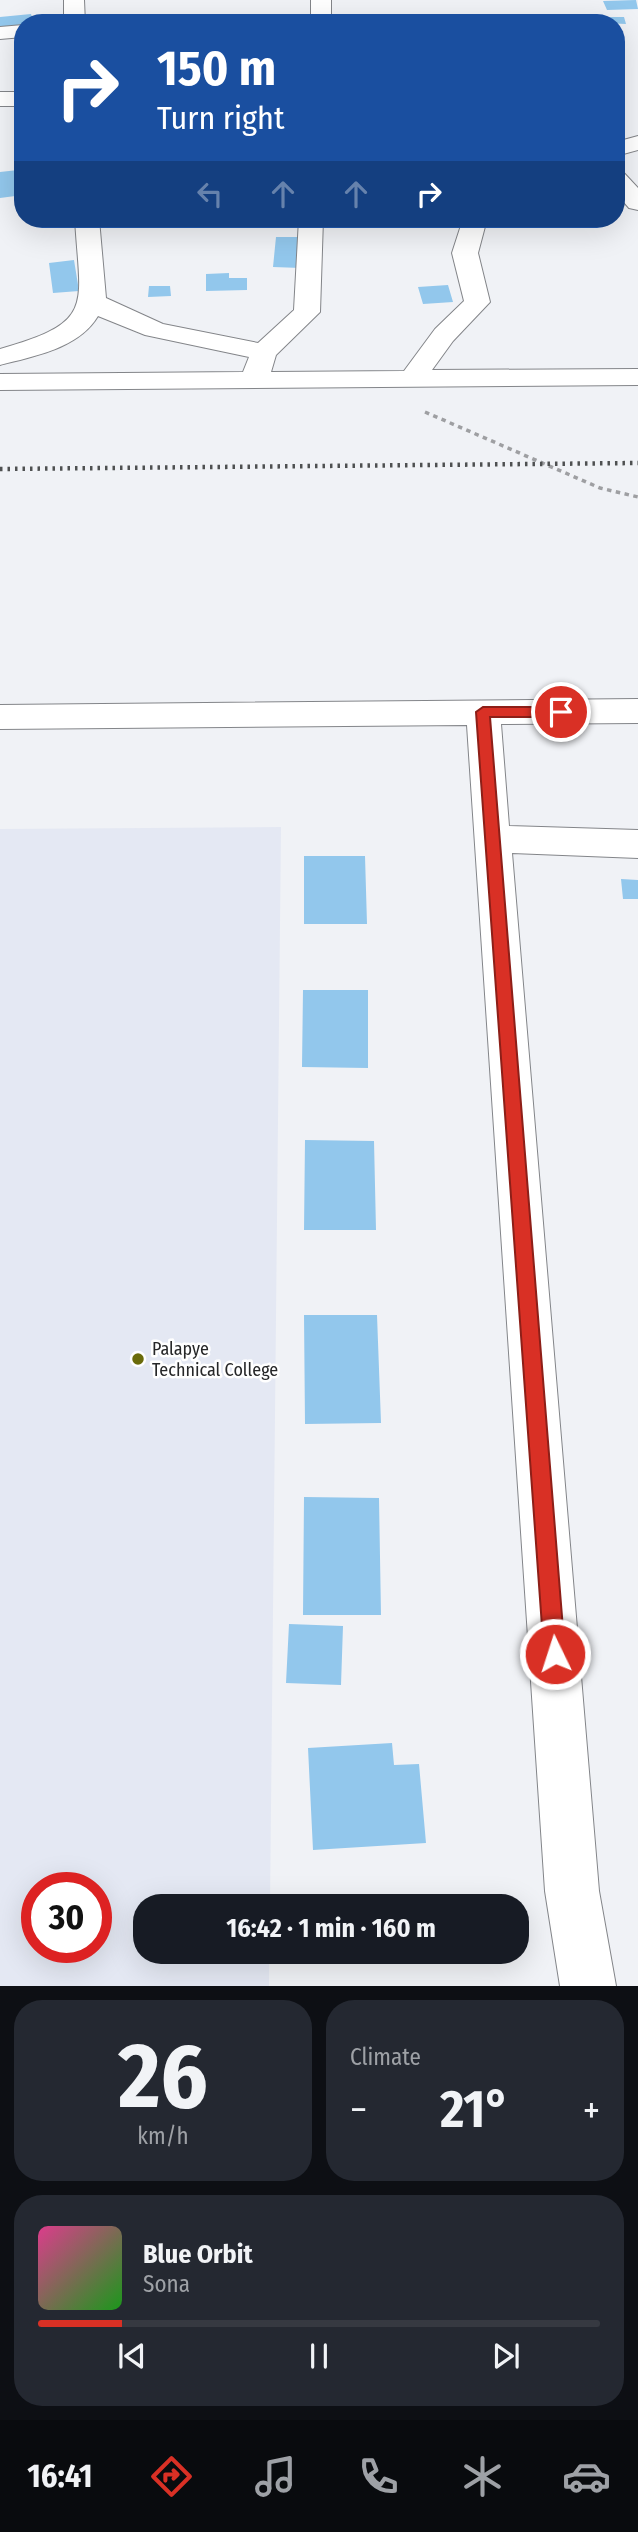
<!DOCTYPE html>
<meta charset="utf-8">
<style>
:root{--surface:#171b24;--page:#242831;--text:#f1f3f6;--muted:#9ea1a6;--line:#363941;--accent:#d93025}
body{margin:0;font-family:"Fira Sans Condensed",sans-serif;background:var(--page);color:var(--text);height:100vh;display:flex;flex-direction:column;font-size:26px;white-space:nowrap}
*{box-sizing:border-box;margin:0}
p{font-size:23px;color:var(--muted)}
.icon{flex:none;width:38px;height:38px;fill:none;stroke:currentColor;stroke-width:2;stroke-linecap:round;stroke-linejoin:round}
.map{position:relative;height:1986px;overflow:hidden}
.sheet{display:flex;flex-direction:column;gap:14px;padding:14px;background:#0d0f14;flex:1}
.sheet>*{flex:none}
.hud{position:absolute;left:14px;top:14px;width:611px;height:214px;border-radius:28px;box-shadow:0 7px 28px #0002;background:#1a4fa0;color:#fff;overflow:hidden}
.speed{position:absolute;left:21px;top:1872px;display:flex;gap:14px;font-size:35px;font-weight:700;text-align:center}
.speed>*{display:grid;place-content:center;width:91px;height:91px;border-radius:50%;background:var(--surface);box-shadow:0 7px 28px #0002;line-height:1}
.speed .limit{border:10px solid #d22;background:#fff;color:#111}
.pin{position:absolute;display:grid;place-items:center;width:60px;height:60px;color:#fff;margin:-30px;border:4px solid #fff;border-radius:50%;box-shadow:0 2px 7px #0007}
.me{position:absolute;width:77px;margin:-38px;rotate:356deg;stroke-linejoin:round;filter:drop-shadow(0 0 5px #0008)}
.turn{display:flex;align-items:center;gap:24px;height:147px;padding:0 28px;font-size:32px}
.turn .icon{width:91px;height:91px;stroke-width:2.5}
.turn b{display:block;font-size:49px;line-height:60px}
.lanes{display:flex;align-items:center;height:66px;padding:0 28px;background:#0003;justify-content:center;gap:35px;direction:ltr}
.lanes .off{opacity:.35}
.big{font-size:52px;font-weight:700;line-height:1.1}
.sheet .tile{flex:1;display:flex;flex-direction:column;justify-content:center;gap:10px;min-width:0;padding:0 24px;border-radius:28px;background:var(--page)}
.sheet .dial{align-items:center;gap:0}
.dial b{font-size:91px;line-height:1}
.song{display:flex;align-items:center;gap:21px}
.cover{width:84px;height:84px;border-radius:10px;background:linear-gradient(135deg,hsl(330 70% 55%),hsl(120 70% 35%))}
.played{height:7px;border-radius:4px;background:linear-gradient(90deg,var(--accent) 15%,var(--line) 15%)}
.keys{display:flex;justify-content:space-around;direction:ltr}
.heat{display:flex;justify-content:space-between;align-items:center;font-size:38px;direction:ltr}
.sheet .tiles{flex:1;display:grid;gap:14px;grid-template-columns:1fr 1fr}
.tile:last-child{grid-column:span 2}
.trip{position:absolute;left:133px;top:1894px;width:396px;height:70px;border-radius:28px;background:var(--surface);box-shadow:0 7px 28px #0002;font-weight:700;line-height:70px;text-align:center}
.tabs{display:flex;height:112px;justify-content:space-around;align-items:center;background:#090b0e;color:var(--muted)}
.tabs .icon{width:49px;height:49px}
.tabs .current{color:var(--accent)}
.tabs b{font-size:32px;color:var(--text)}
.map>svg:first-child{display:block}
.built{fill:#e4e8f3;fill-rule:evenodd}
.building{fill:#92c7ec}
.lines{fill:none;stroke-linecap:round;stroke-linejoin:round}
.minor-casing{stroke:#838589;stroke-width:2}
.path{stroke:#9e9fa2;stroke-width:3.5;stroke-dasharray:4.5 4.5;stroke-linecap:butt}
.minor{fill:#fff;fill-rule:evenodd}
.rail{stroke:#4e5051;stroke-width:4.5;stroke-dasharray:2.5 5;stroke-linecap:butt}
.route{fill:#d93025;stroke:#8d1f18;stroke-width:2}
.poi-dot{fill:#6a6b0a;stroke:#fff;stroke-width:2.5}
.labels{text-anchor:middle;stroke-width:5;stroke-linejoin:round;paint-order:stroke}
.poi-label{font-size:18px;fill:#262728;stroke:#fff;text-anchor:start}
</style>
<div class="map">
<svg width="638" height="1986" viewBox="0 0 638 1986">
<rect width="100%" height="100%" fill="#f0f2f6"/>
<path class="built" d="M281 827 270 1906H145V1951H269V1986H0V829ZM37 1888H96V1948H37Z"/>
<path class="building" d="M636 0 638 9 607 10 603 1Z
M31 14 34 23 0 27V17Z
M601 17H624L626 24 604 23Z
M18 170 20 180H23V195L0 198V172Z
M276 237H304L301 268 273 267Z
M74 260 79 291 53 293 49 263Z
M229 273V278H247V290L206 291V274Z
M448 285 453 302 423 304 418 287Z
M149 286H170L171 296 148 297Z
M304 856H365L367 924H304Z
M621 879 638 880V899H623Z
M303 990H368V1068L302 1067Z
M305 1140 374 1141 376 1230H304Z
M304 1315H377L381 1423 305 1424Z
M304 1497 379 1498 381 1615H303Z
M289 1624 343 1626 341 1685 286 1683Z
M392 1743 394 1765 419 1764 426 1843 313 1850 308 1748Z"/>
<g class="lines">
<g class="minor-casing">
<path id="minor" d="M64 0H84L85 23H64Z
M311 0H331V23H311Z
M23 25V37L0 39V27Z
M0 92H23V106H0Z
M638 136V150L616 156V142Z
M616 171 624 173 638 188V210L629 208 616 193Z
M75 219H99L106 298 163 324 258 343 294 310 299 219H323L320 312 276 355 271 372 404 371 435 329 464 301 452 253 463 219H487L478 253 490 302 453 341 432 370 638 369V385L0 390V374L243 372 249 357 145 335 98 316C79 348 35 356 0 365V349C96 322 80 307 75 219Z
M638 699V723L501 724 509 826 638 830V858L512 853 599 1891 616 1986H560L545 1891 467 725 0 729V705Z"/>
</g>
<path class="path" d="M425 412 600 488 638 497"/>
<use href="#minor" class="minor"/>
<path class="rail" d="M0 469 638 463"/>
</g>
<path class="route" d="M483 707H561L567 712 561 717H490L565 1654 562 1661 555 1665 547 1661 544 1654 476 712Z"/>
<circle class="poi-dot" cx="138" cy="1359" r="7"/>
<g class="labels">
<g class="poi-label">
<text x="152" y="1355">Palapye<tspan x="152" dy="21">Technical College</tspan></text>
</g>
</g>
</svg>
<div class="speed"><div class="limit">30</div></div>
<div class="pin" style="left:561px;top:712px;background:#d93025"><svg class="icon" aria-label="arrive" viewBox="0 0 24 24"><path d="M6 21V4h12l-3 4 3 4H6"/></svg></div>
<svg class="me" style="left:555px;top:1654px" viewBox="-20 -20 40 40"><circle r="17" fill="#d93025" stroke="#fff" stroke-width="3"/><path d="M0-11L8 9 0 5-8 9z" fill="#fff"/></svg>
<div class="trip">16:42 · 1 min · 160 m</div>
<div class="hud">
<div class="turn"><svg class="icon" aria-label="right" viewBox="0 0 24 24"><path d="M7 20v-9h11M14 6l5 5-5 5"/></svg><div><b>150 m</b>Turn right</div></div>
<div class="lanes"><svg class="icon off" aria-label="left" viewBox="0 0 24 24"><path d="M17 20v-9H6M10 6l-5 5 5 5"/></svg><svg class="icon off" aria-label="ahead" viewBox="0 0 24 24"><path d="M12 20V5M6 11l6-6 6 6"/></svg><svg class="icon off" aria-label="ahead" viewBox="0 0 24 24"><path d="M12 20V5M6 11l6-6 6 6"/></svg><svg class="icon" aria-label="right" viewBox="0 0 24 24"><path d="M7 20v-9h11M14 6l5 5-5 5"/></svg></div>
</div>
</div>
<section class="sheet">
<div class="tiles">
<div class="tile dial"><b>26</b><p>km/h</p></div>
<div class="tile"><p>Climate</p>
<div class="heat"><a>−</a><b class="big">21°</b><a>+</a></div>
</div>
<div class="tile">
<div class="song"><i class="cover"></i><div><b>Blue Orbit</b><p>Sona</p></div></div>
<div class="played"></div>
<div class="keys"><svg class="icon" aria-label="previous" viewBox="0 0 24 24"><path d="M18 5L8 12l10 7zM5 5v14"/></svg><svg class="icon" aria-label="pause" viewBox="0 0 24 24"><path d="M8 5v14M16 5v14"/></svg><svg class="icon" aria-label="next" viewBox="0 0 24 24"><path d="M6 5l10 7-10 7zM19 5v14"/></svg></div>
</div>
</div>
</section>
<nav class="tabs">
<b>16:41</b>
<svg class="icon current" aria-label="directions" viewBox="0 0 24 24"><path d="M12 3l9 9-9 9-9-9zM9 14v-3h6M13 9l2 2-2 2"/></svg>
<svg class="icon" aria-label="music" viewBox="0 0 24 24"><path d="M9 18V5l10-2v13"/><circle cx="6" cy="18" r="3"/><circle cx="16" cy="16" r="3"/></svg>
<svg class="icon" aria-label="phone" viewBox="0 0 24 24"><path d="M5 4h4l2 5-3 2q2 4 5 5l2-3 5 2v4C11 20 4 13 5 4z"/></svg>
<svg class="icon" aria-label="climate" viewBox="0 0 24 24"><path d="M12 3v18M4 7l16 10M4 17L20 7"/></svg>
<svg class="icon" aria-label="car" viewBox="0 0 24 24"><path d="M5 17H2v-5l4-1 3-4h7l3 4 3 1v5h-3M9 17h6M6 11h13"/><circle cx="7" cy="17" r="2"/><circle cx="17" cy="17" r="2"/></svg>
</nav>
